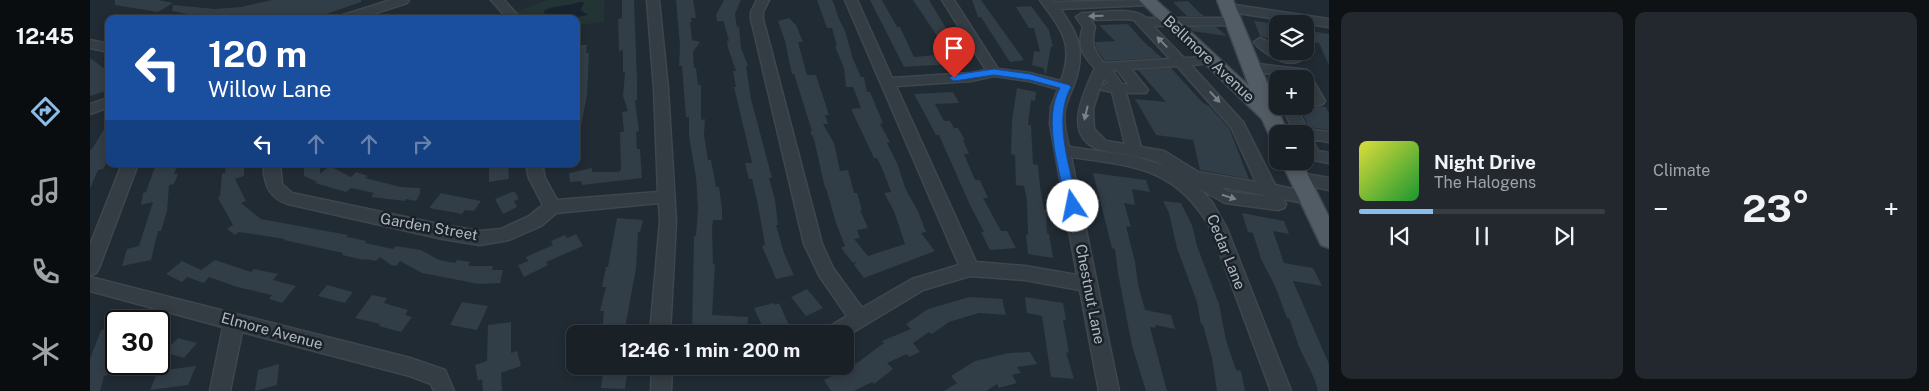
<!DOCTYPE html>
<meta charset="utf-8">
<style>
:root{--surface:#192026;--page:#22282e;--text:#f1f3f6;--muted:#9fa3a7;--line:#373e43;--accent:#8abdea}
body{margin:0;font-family:"Public Sans",sans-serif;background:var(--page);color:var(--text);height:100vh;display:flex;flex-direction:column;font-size:19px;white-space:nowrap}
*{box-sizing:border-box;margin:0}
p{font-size:16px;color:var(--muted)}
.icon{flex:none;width:28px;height:28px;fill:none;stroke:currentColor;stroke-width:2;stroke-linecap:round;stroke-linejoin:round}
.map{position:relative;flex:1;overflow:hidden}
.drawer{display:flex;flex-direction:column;gap:12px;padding:12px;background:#0e1215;width:600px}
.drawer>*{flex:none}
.top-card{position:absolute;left:15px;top:15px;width:475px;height:152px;border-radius:10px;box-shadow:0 2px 8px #0003,0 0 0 1px var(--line);background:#1a4fa0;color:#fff;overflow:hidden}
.controls{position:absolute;left:1179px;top:15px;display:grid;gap:10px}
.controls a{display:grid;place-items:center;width:45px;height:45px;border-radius:10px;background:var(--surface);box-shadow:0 2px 8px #0003,0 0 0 1px var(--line);font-size:25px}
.speed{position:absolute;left:15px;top:310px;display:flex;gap:10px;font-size:25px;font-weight:700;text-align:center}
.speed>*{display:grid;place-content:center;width:65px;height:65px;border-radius:50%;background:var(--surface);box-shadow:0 2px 8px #0003,0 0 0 1px var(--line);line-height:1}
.speed .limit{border:2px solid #111;border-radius:8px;background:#fff;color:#111}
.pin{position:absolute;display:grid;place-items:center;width:42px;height:42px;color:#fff;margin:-51px -21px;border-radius:50% 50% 50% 0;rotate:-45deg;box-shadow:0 0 5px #0007}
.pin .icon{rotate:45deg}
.me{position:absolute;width:55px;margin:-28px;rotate:349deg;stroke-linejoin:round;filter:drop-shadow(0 0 4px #0008)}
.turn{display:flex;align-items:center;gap:18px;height:105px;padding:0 20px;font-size:22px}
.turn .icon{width:65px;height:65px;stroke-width:2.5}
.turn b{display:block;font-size:35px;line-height:42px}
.lanes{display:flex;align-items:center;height:48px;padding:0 20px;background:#0003;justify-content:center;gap:25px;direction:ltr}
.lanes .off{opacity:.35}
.big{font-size:38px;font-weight:700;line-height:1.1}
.drawer .widget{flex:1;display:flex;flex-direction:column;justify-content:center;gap:8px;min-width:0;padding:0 18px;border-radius:10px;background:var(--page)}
.song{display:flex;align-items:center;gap:15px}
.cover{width:60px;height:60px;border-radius:8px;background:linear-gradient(135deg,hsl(60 70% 55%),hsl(130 70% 35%))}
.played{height:5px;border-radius:2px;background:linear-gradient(90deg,var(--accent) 30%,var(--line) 30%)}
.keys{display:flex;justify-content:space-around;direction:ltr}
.heat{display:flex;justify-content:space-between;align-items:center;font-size:28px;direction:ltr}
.drawer .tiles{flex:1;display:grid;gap:12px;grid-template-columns:repeat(2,1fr)}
.trip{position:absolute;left:476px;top:325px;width:288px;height:50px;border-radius:10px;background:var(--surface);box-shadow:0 2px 8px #0003,0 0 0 1px var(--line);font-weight:700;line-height:50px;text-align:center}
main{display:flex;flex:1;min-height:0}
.dock{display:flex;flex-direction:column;width:90px;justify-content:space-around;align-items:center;background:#0a0d0f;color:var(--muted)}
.dock .icon{width:35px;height:35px}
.dock .on{color:var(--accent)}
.dock b{font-size:22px;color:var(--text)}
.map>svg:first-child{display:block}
.green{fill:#233434}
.water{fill:#17242f}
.building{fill:#313d47}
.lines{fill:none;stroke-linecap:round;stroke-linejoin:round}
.minor-casing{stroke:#3e464e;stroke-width:3}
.major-casing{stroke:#3e464e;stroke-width:3}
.minor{fill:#343d44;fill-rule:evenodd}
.major{fill:#525c64;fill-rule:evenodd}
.oneway{fill:#788189}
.route{fill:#1a73e8;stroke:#114b97}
.labels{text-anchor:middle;stroke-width:5;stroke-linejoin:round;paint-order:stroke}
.street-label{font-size:15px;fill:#afb8c1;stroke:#1a2228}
</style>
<main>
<nav class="dock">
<b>12:45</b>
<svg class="icon on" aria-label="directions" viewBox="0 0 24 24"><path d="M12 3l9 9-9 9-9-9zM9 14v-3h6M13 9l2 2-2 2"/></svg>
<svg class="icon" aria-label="music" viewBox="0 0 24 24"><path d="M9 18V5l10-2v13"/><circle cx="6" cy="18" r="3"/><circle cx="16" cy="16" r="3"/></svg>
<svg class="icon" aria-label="phone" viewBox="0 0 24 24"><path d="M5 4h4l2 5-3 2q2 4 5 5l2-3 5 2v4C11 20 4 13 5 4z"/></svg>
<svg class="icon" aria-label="climate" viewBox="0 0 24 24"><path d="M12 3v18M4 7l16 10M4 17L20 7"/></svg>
</nav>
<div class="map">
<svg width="1239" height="391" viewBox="0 0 1239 391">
<rect width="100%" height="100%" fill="#212b33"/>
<path class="green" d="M458 0H515L514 22 486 25V19H428L422 13Z"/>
<path class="water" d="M489 2H494L491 10 498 15C484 18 468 21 455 16L454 11C466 4 476 7 489 2Z"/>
<path class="building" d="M25 0H68L83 3 68 12 25 5Z
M182 0H271V2L222 19H154L153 16 115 19 94 17 98 14 82 11 83 5 125 9 151 7Z
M532 0H544L547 80V100L545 101 549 131 546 132 547 149H550L552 178 492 185 491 181 480 182 479 173 502 168V172H528L531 170 530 132H534L532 112 538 111 533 96 535 72 533 73V50L529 51 528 19 532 18Z
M586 0H603L606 18H601L602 22H600L602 40 610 42 603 52 604 68H606L608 85H611V120L615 119 614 135 618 160H621L626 187H629L632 209V220H623L622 228 623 264H625L622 315 658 317 657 334H602L604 236H606L608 208 606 177 599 136V117H596L592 66H589L590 45Z
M634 0H651L645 14 647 27 649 26 651 48 658 66H656L661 99 682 178H679L685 200 688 225H686L694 253 704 275 686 279 672 246 675 245 668 205 662 179H659L655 163H662L644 87H646L643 71H646L638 48 637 41H639L634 23 633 21H627L626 15Z
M727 0H742L744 4 749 19 755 31 763 59 771 77H774L777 92H780L793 123 790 124 800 142 797 143 807 163 816 190 828 211 836 232 831 233 845 251 774 278 764 265 766 262 763 263 751 248 755 246 746 223 736 188H735L724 139 720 132 722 131 704 74H702L695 41 688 21 699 18 706 25 713 42H708L717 75H726L739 115H735L738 124H733L744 143 750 171 758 170 764 193H767L772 210H770L778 228 767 230 770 238 764 239 778 256 815 244 804 211 794 193 801 192 792 168 787 158H784L761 109 771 108 763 87H756L754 68 745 46H747L742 28H737Z
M780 0H792L807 27H810L824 57 859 54 823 0H839L877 63 814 67Z
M882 0H891L934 60 920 62 891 17H888Z
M1098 1 1110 13 1114 16H1097L1083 2Z
M941 6 959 30 963 47 961 46 956 75 953 68 942 65 944 51 950 52 944 28H939L926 7Z
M1164 21 1186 24 1188 41 1170 36Z
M1038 24 1053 41 1072 58 1015 61 1007 50 1005 42 1025 41 1009 25Z
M1100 27H1126L1137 36 1102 31Z
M1215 30 1239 34V65L1229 43 1215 41Z
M486 45H497L496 53H499L497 95 491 126 486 125Z
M0 58 19 72V90L0 96Z
M1081 68 1113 103 1119 106 1139 128 1159 179 1110 170 1103 140 1066 135 1045 99 1076 102 1048 70Z
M927 88 946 92 945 101 941 100 938 125H941L943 164 948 165 950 186 954 209 956 210 957 233 959 234 963 258 938 254 936 235H938L937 200 934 186 926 185 925 155 921 154 922 120Z
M863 92 869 103 845 104 854 121H860L864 128H868L875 140H873L879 154H874L885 180H890L898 198H893L911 231H917L926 248 900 250 891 232H894L879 203 849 135H846L824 94Z
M1215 105 1236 107 1239 113V130L1218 127 1210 106Z
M19 121V159L13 169 8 170 0 189V150L2 149Z
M66 164H88L84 174H88L84 184 79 185 77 211 71 231H68L61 260 32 266 37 249 49 246 63 202 51 205 53 193 56 192Z
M136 164H154V176L145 179 156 201 151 203 171 219 258 235 257 237 277 241 275 243 303 249 306 246 331 250 349 260 365 263 367 260 380 262 378 266H403L402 270H413L410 283 389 284 332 273 310 261 306 266 301 265 290 257 286 261 275 259 274 260 252 255 253 253 194 240 195 239 149 232 145 235 137 229 143 225 128 198 130 196 132 174 135 173Z
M214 164H230V174L240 166 261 177 266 172 278 176 275 178 311 187 330 188V194L326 201 316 199 315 201 281 197 284 193 261 188 256 192 225 183 227 182 214 176Z
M418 164 419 179 399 182V166Z
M1003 173 1056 180 1060 192 1042 189 1045 205 1034 203 1041 227 1036 226 1045 262 1048 284 1055 310 1081 315 1085 329 1065 325 1066 328 1060 327 1077 391H1056L1042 346 1028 273 1025 249 1022 248Z
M422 192H425L429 199 424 201 427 207 413 214 405 199Z
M351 193 355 194 391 201 384 211 375 210 372 214 339 208Z
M1073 201 1091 203 1102 225 1107 246 1129 304 1136 340 1146 370 1151 371 1155 391H1127L1122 358 1113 325 1111 324 1107 302 1087 248 1079 213Z
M1152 213 1194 221 1199 234 1183 231 1194 263 1223 268 1232 286 1203 281 1239 364V391H1228L1224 378 1209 347 1199 318H1197L1185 286 1171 259 1163 233 1158 232Z
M527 218 553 220 550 232H548L546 268 534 334H512L514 311H510L516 287H512L516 267H518Z
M486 234 493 246 456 262 458 265 434 277 428 265 438 261 436 257 463 245 461 241 475 235 477 238Z
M125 260 161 272 164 269 188 274 183 280 206 286 192 303 179 299 182 295 147 287 119 277 114 283 97 277 92 282 76 274 92 261 111 270Z
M237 285 263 292 255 303 228 296Z
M717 289 733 308 716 316 701 297Z
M282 295 297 298 294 303 318 310 315 315 322 317 311 332 289 326 290 324 265 318Z
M879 297 912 299 916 315 889 313 859 322 842 334 839 332 823 343 830 352 819 357 817 354 797 363 803 369 784 384 782 382 764 391H741L734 380 758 368 759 369 794 343 792 341 821 329 816 324 838 309Z
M935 297 973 303 976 320H973L979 353 976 352 984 379 961 377 952 316 937 313Z
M372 302 398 306 387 330 360 325Z
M684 303 685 305 689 303 699 325 675 332 664 308Z
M421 322V353L427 351 431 366 411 373 412 391H393L392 379 388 381 385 365 397 361 398 325Z
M26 327V343L18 375 14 376 10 391H0V359L11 330Z
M88 338 107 343 94 358 74 352Z
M940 352 947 364 927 367 931 373 922 375 927 383 909 388 907 384 896 391H854L867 383 861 376 885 361 919 353Z
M189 364 187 385 165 391 168 370Z
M106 366 98 385 60 390 68 371Z
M514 366H538L535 389 511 388Z"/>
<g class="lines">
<g class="minor-casing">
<path id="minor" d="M301 0H319L317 3 267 19H248L250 16Z
M401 0H414L431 19H418Z
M557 0H569L578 89 586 221 580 334H560L570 221 569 203 466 213 451 226 419 240 390 245 353 239 198 204C179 198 173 183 174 164H190L192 184 202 193 353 225 390 231 411 229 439 216 453 205 439 178 436 164H452L455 178 467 200 568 192 564 89Z
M667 0H679L673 12V19L732 244 743 268 772 308 822 279 869 265 755 0H767L802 78 881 73 896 70 852 0H864L908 69 940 73 971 81C985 43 971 29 950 0H962L964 2 1063 0 1062 4 1058 5 970 9C990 36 996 54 983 87 980 94 977 101 975 109 973 122 976 134 979 147L1043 156 1075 166C1062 158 1049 157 1035 154 1026 153 1016 152 1008 149 972 135 994 92 1005 68 992 55 987 45 993 27L986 17 992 13C1008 13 1045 6 1056 18H1147L1149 21 1147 24 1143 25 1063 26 1094 58 1125 57 1127 60 1125 63 1101 65 1153 122 1185 185 1225 194 1227 198 1225 202 1219 204 1193 199 1196 204 1194 208 1188 210 1135 203 1110 189 1122 202 1137 229 1201 391H1181L1121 229C1087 168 1045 166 981 157L1029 391H1009L990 290 935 280 880 276 833 290 755 337V334H734L737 328 757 316 730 277 714 244 661 19V12ZM1037 19 1044 20 1080 59 1014 63C1003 51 1001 42 1005 27L1001 20ZM1087 66 1141 127 1166 182 1108 172 1074 151 1051 147 1036 93H1056L1058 90 1041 69ZM1022 70H1027L1039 85 1032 84ZM904 76 939 81 968 89 961 107 960 124 987 275 935 266 886 262 806 86 881 81ZM1014 78 1018 83 1011 86ZM1010 87 1012 90 1022 92 1035 144 1016 141 1004 129 1003 109ZM1131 187 1174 195 1175 196 1139 192Z
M1138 4 1239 19V27L1134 11 1132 8 1134 5Z
M1170 38C1181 41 1186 52 1199 54L1198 51H1211L1214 57C1202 72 1172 53 1164 42Z
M0 40 19 44V52L0 48Z
M1160 63 1217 70 1235 101 1233 104 1228 105 1215 103V95H1218L1215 90V79L1155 70 1153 67 1155 64Z
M19 98V107L0 114V104Z
M1192 106H1206L1217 129 1239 132V142L1222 139 1228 151 1239 153V163L1218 159 1215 154V134L1181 132 1179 129 1181 126 1186 124 1201 126Z
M32 164H48L9 268 6 273 0 275V245Z
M1210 173 1239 178V190L1204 183 1202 179 1204 175Z
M0 277 320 358 355 370 364 391H344L341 384 320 376 152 332 140 391H120L133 327 0 291Z
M562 366H582L581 391H561Z"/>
</g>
<g class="major-casing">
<path id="major" d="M1049 0H1066L1159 86 1127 0H1143L1198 134H1188V140L1181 139 1172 119Z
M1191 161H1211L1239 217V248L1231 245Z"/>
</g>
<use href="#minor" class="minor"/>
<use href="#major" class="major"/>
</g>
<defs><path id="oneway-solid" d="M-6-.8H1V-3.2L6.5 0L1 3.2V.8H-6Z" transform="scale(1.25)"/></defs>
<g class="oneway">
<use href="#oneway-solid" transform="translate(1006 16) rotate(178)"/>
<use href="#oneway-solid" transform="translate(1072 42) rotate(-134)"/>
<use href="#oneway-solid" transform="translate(1125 97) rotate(47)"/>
<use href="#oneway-solid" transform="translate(996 113) rotate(103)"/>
<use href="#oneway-solid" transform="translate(1139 197) rotate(18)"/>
</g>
<path class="route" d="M904 69 940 74 979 85 981 87C962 120 981 170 988 206L987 209 983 210 977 206C970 172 952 120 970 88L940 80 904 75 864 81 859 78 864 75Z"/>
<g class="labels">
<g class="street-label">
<text transform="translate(1119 59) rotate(43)" y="5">Bellmore Avenue</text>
<text transform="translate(339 227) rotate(10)" y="5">Garden Street</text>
<text transform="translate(1136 252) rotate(68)" y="5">Cedar Lane</text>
<text transform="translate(1000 294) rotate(79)" y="5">Chestnut Lane</text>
<text transform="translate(182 331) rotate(15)" y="5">Elmore Avenue</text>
</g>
</g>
</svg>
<div class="controls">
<a><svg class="icon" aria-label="layers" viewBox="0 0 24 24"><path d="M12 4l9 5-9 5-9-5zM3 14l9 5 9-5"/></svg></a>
<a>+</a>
<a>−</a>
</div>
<div class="speed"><div class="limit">30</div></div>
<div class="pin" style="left:864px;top:78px;background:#d93025"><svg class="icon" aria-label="arrive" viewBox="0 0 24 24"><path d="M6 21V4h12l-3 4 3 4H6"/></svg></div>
<svg class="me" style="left:983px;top:206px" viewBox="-20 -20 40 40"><circle r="19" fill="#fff"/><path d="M0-13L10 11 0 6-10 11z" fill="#1a73e8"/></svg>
<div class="trip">12:46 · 1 min · 200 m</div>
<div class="top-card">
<div class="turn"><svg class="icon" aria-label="left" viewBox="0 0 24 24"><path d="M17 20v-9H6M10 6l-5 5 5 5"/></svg><div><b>120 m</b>Willow Lane</div></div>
<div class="lanes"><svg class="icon" aria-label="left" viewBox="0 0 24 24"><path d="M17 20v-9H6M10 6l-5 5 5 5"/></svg><svg class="icon off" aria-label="ahead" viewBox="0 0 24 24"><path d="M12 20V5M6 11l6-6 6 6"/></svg><svg class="icon off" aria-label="ahead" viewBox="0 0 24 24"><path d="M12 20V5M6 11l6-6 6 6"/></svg><svg class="icon off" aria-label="right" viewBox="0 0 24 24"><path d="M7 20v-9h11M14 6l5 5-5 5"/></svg></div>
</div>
</div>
<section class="drawer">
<div class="tiles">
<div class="widget">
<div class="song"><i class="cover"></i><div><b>Night Drive</b><p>The Halogens</p></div></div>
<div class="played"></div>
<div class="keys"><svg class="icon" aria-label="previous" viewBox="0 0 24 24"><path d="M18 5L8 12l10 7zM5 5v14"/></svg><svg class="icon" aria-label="pause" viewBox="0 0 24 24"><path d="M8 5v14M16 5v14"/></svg><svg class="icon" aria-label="next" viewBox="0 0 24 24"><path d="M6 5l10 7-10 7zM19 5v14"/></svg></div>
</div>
<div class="widget"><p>Climate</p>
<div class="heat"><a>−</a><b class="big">23°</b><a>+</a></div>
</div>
</div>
</section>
</main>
